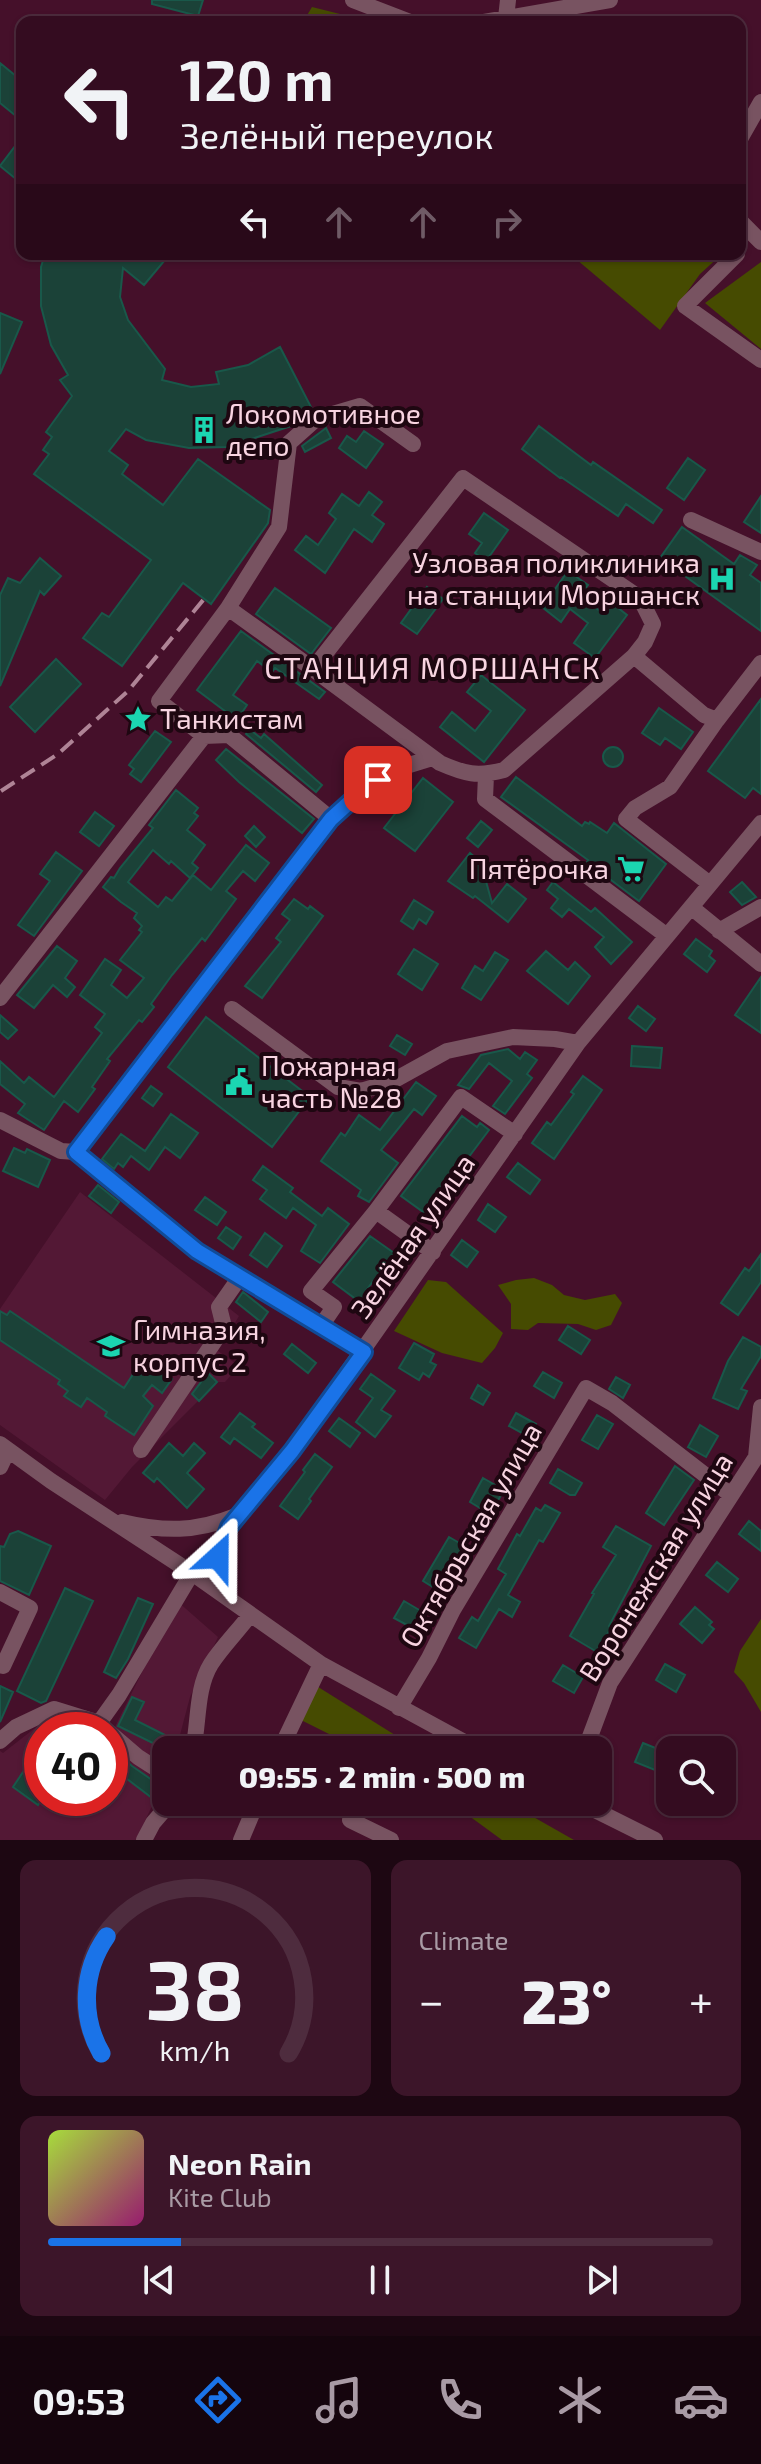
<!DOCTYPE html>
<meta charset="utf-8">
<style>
:root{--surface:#340c20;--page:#3c1529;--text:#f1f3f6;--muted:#a99ba5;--line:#4e2c3e;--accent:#1a73e8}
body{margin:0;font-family:"Exo 2",sans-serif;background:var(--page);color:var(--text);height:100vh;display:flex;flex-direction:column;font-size:30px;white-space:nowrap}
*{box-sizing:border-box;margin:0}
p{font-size:26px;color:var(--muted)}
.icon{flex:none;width:44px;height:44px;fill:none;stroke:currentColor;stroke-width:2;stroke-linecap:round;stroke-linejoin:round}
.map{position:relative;height:1840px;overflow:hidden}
.drawer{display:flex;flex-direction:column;gap:20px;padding:20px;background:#1d0712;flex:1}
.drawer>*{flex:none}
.banner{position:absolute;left:16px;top:16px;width:730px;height:244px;border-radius:16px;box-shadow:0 2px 6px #0004,0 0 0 2px var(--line);background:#340c20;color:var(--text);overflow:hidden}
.fabs{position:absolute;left:656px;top:1736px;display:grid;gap:16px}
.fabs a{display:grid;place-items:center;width:80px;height:80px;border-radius:16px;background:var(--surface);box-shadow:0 2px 6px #0004,0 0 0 2px var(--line);font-size:40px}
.speed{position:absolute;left:24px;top:1712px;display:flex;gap:16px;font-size:40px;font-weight:700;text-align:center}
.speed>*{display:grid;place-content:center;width:104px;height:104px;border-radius:50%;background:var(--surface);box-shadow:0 2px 6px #0004,0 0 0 2px var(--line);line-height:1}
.speed .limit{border:12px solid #d22;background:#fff;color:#111}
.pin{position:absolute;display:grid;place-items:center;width:68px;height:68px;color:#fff;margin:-34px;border-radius:16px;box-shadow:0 4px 12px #0006}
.me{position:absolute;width:88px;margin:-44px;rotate:24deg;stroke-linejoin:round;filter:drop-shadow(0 0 6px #0008)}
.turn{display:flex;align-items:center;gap:28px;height:168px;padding:0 32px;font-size:36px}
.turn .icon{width:104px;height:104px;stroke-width:2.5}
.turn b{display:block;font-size:56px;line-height:68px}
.lanes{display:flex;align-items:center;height:76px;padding:0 32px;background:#0003;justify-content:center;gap:40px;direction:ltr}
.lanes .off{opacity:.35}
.big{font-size:60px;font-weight:800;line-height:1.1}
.drawer .tile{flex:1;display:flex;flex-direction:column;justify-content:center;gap:12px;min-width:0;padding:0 28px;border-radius:16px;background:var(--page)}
.drawer .dial{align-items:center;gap:0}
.dial svg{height:208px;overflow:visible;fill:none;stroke:var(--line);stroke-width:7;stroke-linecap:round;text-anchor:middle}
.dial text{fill:var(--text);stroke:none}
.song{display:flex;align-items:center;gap:24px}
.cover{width:96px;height:96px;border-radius:12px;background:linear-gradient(135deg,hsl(80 70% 55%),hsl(320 70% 35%))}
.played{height:8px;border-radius:4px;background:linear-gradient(90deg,var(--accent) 20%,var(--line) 20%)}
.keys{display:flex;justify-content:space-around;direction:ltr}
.heat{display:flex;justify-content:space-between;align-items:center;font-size:44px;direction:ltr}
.drawer .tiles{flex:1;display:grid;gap:20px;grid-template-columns:1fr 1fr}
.tile:last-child{grid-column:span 2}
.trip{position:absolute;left:152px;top:1736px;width:460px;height:80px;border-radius:16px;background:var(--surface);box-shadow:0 2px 6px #0004,0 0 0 2px var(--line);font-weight:800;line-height:80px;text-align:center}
.menu{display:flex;height:128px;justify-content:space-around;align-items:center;background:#15050d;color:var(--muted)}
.menu .icon{width:56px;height:56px}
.menu .selected{color:var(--accent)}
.menu b{font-size:36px;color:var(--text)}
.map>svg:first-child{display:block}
.built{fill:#531835}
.green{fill:#464b01}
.building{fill:#1b4238;stroke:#19584a;stroke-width:2}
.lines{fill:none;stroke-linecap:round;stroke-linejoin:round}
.minor{stroke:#785361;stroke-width:16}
.rail{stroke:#af8496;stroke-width:4;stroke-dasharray:16 8;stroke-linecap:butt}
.route-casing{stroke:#114b97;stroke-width:20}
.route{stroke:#1a73e8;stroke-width:14}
.labels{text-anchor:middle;stroke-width:8;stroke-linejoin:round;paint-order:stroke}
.poi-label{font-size:28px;fill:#f8d4e1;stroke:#1e0711;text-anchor:start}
.street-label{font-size:28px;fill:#f8d4e1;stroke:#1e0711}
.neighbourhood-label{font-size:30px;letter-spacing:2px;fill:#f8d4e1;stroke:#1e0711}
</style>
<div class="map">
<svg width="761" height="1840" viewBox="0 0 761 1840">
<rect width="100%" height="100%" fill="#45102a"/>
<path class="built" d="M80 1192 239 1316 218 1351 239 1366 225 1382H217L132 1467 105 1500 0 1425V1309Z
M177 1601 218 1637 190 1697 176 1750H166V1776L136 1840H0V1751L3 1753 53 1714 83 1730H42V1798H110V1733L115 1727Z"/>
<path class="green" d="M312 7 368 21 369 22H303Z
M570 254H722L700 274 660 330Z
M761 262V349L705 303Z
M534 1278 552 1285 564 1295 585 1300 615 1294 622 1303 611 1325 596 1330 578 1324 538 1323 528 1330 511 1329V1304L498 1285 516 1280Z
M428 1280 446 1282 503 1333 495 1348 482 1363 442 1353 394 1331Z
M761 1619V1712L744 1683 734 1672 740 1651Z
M315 1685 419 1750H361L297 1718Z
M450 1802H507L574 1840H502Z"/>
<path class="building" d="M152 0H203L198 16 152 4Z
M0 63 22 81V121L0 103Z
M22 137V184L0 166Z
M45 254H170L144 285 123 268 120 297 128 320 165 369 162 380 191 387 219 384 216 372 248 365 280 347 312 409 291 426 227 447 189 448 146 440 126 429 109 451 128 465 122 474 163 505 198 459 270 510 268 523 211 604 183 583 122 666 83 638 102 613 109 617 151 560 34 474 49 454 43 450 52 437 46 432 72 396 60 380 68 375 51 345 41 306V267Z
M0 313 22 322 0 374Z
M539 426 591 465 593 462 662 510 653 523 626 504 618 516 561 477 560 478 522 449Z
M326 428 331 438 305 452 302 446Z
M364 431 383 444 366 468 339 448 347 436 356 442Z
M688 458 705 470 684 500 667 488Z
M369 492 382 502 372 515 384 524 372 542 354 529 325 573 295 550 306 536 318 545 336 519 329 513 342 494 359 506Z
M761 496V533L744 522Z
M484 513 508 530 486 561 475 553 482 543 469 534Z
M682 527 734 564 740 555 757 565 750 575 761 583V631L660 558Z
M40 558 61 576 44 595 40 591 0 686V595L8 578 20 583Z
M568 571 588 585 580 596 600 611 608 600 627 615 595 658 574 643 588 623 570 609 561 622 542 607Z
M427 587 443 599 417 634 401 623Z
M275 588 331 628 311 654 256 614Z
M241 631 325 692 319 699 275 668 272 672 257 661 233 695 247 705 237 720 197 690Z
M56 659 81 684 35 732 10 707Z
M481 675 525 710 484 762 440 727 452 712 475 731 491 711 467 692Z
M761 699V794L753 788 745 798 708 771Z
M659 708 693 732 681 749 665 738 660 745 642 733Z
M249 729 261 738 264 734 322 785 316 792 246 734Z
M155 731 171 742 141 782 130 774 134 769 129 765Z
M603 757a10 10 0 1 1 20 0a10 10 0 1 1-20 0Z
M226 749 314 819 302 833 239 782 216 760Z
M516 777 582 826 585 822 589 824 590 822 607 833 614 823 666 864 639 901 587 862 588 860 501 797Z
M423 778 453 802 415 851 384 828Z
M176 790 198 808 194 813 198 816 187 830 205 845 192 863 198 868 190 878 171 861 169 864 153 850 128 882 158 907 166 897 172 901 193 875 211 890 246 845 269 863 255 881 243 871 226 891 236 899 205 941 202 938 172 975 151 1004 154 1007 142 1022 139 1020 107 1059 110 1061 92 1087 95 1089 78 1112 64 1101 44 1130 18 1113 25 1104 0 1084V1061L24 1083 29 1077 54 1097 102 1033 95 1027 105 1014 80 995 105 959 121 970 111 985 127 998 144 978 120 960 142 932 139 930 142 926 134 918 137 913 121 902 103 887 111 877 114 878 120 868 153 828 149 825Z
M95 812 114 826 99 846 80 832Z
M481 821 492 830 478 847 467 838Z
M254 826 265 837 256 847 245 836Z
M56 852 82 871 34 936 18 925 50 881 40 874Z
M470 853 485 866 484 874 492 903 507 884 526 899 508 922 475 896 473 898 448 881Z
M553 882 591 912 595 908 632 942 611 964 595 947 604 937 569 909 562 917 551 908 558 899 547 890Z
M742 882 756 897 742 905 730 892Z
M294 899 308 909 310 906 323 916 262 998 245 986 281 942 276 938 290 920 282 914Z
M414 900 433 912 426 924 419 919 413 929 401 921Z
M696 939 712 951 709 956 715 961 707 972 684 954Z
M57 946 77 961 65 978 75 987 67 997 53 985 34 1008 17 995Z
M414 949 438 964 422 990 398 974Z
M546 951 568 970 575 962 590 976 568 1004 527 971Z
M495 952 508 960 481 1000 462 988 475 966 483 971Z
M761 977V1033L735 1015Z
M638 1006 655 1019 646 1031 629 1018Z
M0 1015 17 1030 8 1039 0 1032Z
M206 1017 310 1097 272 1147 168 1067Z
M397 1035 412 1044 405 1055 390 1046Z
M632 1046 662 1048 660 1068 631 1066Z
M508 1049 520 1059 525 1052 537 1060 527 1074 532 1078 505 1114 493 1106 512 1081 489 1063 469 1089 458 1085 481 1055Z
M583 1076 602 1090 554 1159 532 1143 547 1122 551 1125 574 1094 571 1092Z
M416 1082 436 1096 422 1115 414 1109 381 1150 398 1163 369 1202 358 1196 361 1190 321 1161 341 1133 345 1136 359 1115 380 1130Z
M151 1086 162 1094 153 1106 142 1098Z
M171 1114 198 1133 180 1158 165 1147 149 1170 131 1156 123 1167 118 1163 114 1169 102 1159 121 1134 145 1151Z
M462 1116 477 1127 480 1123 489 1130 426 1214 401 1196Z
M14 1148 25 1153 27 1149 50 1160 38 1187 3 1171Z
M518 1163 540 1180 530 1194 507 1177Z
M263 1166 293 1188 290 1192 322 1216 328 1208 349 1224 320 1263 301 1251 316 1225 293 1208 286 1218 260 1199 267 1190 253 1180Z
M98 1185 119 1202 111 1213 89 1196Z
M205 1197 226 1212 217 1225 195 1210Z
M488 1204 506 1217 495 1232 478 1220Z
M226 1227 241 1237 233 1249 218 1238Z
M265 1233 282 1246 267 1267 250 1255Z
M370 1236 394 1253 365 1292 368 1294 361 1303 333 1282Z
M462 1240 478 1252 467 1267 451 1255Z
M761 1254V1282L738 1315 721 1303 745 1268 749 1271Z
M243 1292 268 1312 261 1322 236 1302Z
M0 1311 7 1315 10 1311 124 1388 143 1359 172 1379 162 1393 152 1385 143 1396 153 1406 134 1435 105 1416 107 1412 87 1398 81 1407 64 1396 68 1391 58 1384 60 1380 0 1340Z
M568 1326 590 1340 581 1354 559 1340Z
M743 1337 761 1347V1356L741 1389 747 1391 738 1409 713 1398 728 1361Z
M414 1343 434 1354 430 1362 436 1365 429 1377 423 1373 419 1380 399 1368Z
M292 1344 316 1363 308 1373 284 1354Z
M543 1372 562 1383 554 1398 534 1386Z
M208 1373 217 1382 199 1401 192 1394Z
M371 1374 395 1391 381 1410 391 1416 375 1437 356 1422 373 1398 360 1389Z
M616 1377 630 1385 623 1398 609 1389Z
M478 1385 490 1393 483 1405 471 1398Z
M240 1413 255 1424 252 1427 273 1443 261 1458 234 1438 230 1444 221 1437Z
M516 1413 536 1424 529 1437 509 1426Z
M597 1415 613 1424 598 1449 582 1440Z
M339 1418 360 1433 350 1447 329 1431Z
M700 1425 718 1436 706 1457 688 1447Z
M169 1443 183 1456 194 1443 205 1453 187 1473 204 1489 187 1508 157 1478 154 1482 143 1473Z
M315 1454 332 1467 309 1499 311 1501 298 1519 280 1506 305 1472 303 1470Z
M675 1466 694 1480 664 1525 646 1513Z
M558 1469 582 1483 575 1495H570L550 1483Z
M483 1478 504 1490 490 1514 470 1502Z
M545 1505 560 1513 543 1542 539 1540 508 1595 520 1602 512 1617 499 1609 476 1648 459 1638 472 1617 478 1621 506 1574 498 1569 517 1534 520 1536 536 1508 541 1511Z
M749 1521 761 1531V1551L739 1534Z
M616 1526 651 1546 609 1626 611 1628 597 1652 570 1636 594 1594 592 1593 616 1555 603 1547Z
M18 1531 51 1546 29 1595 0 1581V1546L4 1547 10 1534Z
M449 1537 470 1549 462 1561 459 1560 441 1592 423 1581Z
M717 1562 738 1579 728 1592 706 1575Z
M65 1588 93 1601 46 1701 41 1703 17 1691Z
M138 1598 153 1604 128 1659 116 1678 104 1672Z
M404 1601 426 1614 416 1630 394 1618Z
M695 1607 712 1622 709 1625 714 1629 702 1643 680 1624Z
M665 1664 685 1675 676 1692 656 1680Z
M563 1665 583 1677 574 1693 553 1681Z
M0 1686 13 1692 0 1722Z
M132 1697 144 1702 135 1720 183 1744 182 1750H167L118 1726Z
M643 1743 663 1751 655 1770 635 1762Z
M110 1747 132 1766 165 1789 156 1801 110 1766Z
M23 1772 42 1786V1799L38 1805 13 1787Z"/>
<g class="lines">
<path class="minor" d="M353 0 410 22
M506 18 508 0
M484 22 610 0
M740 139 761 102
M740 221 761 242
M737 254 685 306 761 360
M463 478 640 598 653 624 645 642 634 656 504 770C477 777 465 774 440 763L313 669Z
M691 520 761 552
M228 608 279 527 289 443 316 419 360 406 413 444
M634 656 704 715 717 720 761 663
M204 736 159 701 228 608 313 669
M486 775 485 799 667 936
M710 884 626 819 635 808 670 787 717 720
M691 907 761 964
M719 931 761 907
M0 998 204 736 229 735 331 819
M232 1009 338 1087 361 1091 391 1082 447 1051 513 1037 555 1039 578 1043
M0 1120 61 1151 76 1152 197 1251 364 1352
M76 1152 331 819 363 790 393 770 432 758
M376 1211 461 1097 515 1134
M321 1326 334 1307 311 1291 376 1211 433 1252
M0 1444 51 1481 192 1573 321 1664 479 1750
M141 1450 224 1327 219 1307 240 1277
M0 1467 8 1450
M122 1522C164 1532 196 1532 236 1516
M224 1540C215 1560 217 1579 228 1597
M0 1592 30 1608 3 1666 0 1665
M399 1708 429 1658 453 1610 586 1388 612 1403 731 1495
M99 1723 119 1695 192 1573 292 1451 578 1043 761 823
M110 1733 138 1757 166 1775
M0 1741 16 1727 54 1709 99 1723 105 1729
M193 1750C199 1723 196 1688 211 1664 222 1647 238 1631 250 1615
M280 1750 321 1664
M585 1750 610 1683 756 1457 761 1407
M579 1802 655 1840
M350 1820 391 1840
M144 1840 153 1823 171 1802
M241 1840 257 1802"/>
<path class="rail" d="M1 791 58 754 128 691 204 599"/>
</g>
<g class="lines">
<g class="route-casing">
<path id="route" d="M218 1557 229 1527 292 1451 364 1352 197 1251 76 1152 331 819 363 790 378 780"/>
</g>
<use href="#route" class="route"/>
</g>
<defs>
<g id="building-bare" transform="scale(2.16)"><path d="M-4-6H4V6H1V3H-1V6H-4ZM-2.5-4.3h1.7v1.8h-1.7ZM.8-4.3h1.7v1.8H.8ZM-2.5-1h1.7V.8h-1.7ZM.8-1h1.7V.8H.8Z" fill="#1bd5b1" stroke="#1e0711" stroke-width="2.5" paint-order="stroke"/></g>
<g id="hospital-bare" transform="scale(2.16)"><path d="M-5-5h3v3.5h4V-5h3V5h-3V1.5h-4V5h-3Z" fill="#1bd5b1" stroke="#1e0711" stroke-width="2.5" paint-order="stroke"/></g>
<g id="sight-bare" transform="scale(2.16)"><path d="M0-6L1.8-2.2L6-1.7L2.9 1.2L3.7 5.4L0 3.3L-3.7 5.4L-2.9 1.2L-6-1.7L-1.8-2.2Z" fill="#1bd5b1" stroke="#1e0711" stroke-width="2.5" paint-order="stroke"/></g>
<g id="supermarket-bare" transform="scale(2.16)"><path d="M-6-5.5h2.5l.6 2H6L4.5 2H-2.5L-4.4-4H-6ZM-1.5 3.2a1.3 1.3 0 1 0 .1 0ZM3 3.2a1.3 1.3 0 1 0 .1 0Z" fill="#1bd5b1" stroke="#1e0711" stroke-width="2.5" paint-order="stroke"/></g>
<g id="civic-bare" transform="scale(2.16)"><path d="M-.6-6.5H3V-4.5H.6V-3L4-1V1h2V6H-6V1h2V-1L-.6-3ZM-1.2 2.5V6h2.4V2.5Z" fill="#1bd5b1" stroke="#1e0711" stroke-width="2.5" paint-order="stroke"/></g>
<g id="school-bare" transform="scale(2.16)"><path d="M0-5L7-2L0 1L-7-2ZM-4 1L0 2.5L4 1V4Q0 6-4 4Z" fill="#1bd5b1" stroke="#1e0711" stroke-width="2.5" paint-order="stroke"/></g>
</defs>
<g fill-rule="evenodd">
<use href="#building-bare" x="204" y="430"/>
<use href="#hospital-bare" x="722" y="579"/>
<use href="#sight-bare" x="138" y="719"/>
<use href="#supermarket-bare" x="631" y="869"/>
<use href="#civic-bare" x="239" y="1082"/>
<use href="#school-bare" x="111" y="1346"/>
</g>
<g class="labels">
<g class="poi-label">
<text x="226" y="424">Локомотивное<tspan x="226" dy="32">депо</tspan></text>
<text x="700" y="573" text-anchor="end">Узловая поликлиника<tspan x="700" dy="32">на станции Моршанск</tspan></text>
<text x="160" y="729">Танкистам</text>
<text x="609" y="879" text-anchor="end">Пятёрочка</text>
<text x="261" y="1076">Пожарная<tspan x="261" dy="32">часть №28</tspan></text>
<text x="133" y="1340">Гимназия,<tspan x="133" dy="32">корпус 2</tspan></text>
</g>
<g class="street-label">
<text transform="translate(413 1236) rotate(-55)" y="10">Зелёная улица</text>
<text transform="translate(471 1535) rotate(-60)" y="10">Октябрьская улица</text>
<text transform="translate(656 1567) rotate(-58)" y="10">Воронежская улица</text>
</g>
<g class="neighbourhood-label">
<text x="433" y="679">СТАНЦИЯ МОРШАНСК</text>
</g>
</g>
</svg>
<div class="fabs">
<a><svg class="icon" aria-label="search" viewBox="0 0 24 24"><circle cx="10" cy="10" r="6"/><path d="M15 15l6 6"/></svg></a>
</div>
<div class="speed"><div class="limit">40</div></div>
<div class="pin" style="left:378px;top:780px;background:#d93025"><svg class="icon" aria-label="arrive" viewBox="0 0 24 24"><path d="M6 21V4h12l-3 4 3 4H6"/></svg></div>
<svg class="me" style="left:218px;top:1557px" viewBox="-20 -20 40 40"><path d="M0-17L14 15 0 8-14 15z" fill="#1a73e8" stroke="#fff" stroke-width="4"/></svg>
<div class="trip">09:55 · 2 min · 500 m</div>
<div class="banner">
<div class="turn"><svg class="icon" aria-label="left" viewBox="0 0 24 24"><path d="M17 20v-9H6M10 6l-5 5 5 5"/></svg><div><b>120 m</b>Зелёный переулок</div></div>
<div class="lanes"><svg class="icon" aria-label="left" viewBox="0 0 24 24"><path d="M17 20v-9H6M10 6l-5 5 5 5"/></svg><svg class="icon off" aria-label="ahead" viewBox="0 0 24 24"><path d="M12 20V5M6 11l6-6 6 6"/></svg><svg class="icon off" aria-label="ahead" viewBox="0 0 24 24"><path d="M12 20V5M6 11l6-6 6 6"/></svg><svg class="icon off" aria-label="right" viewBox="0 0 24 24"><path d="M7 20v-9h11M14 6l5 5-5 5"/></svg></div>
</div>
</div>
<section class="drawer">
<div class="tiles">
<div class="tile dial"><svg viewBox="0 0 100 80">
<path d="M14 69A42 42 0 1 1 86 69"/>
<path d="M14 69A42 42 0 0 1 16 24" stroke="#1a73e8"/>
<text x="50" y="56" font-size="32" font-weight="700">38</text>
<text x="50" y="72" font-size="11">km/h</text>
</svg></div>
<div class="tile"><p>Climate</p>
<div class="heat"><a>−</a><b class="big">23°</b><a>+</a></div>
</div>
<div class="tile">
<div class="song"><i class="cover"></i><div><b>Neon Rain</b><p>Kite Club</p></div></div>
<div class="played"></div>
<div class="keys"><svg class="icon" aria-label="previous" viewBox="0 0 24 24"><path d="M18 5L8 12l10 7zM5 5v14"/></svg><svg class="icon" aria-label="pause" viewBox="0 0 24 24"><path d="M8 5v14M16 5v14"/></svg><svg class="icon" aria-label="next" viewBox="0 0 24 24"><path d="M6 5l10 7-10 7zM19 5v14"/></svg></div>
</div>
</div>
</section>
<nav class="menu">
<b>09:53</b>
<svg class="icon selected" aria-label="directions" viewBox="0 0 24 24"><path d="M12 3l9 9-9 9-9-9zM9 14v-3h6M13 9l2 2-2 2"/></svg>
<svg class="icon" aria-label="music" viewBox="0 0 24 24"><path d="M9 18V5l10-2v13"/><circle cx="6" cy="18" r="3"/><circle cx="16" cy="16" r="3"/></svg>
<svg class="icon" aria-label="phone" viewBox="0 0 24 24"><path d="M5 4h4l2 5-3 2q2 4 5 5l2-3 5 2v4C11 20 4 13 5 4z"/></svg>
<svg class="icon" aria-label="climate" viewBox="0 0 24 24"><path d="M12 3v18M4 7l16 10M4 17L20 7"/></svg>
<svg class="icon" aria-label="car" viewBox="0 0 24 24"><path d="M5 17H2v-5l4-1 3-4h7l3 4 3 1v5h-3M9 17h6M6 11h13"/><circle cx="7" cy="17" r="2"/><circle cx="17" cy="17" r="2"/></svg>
</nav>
